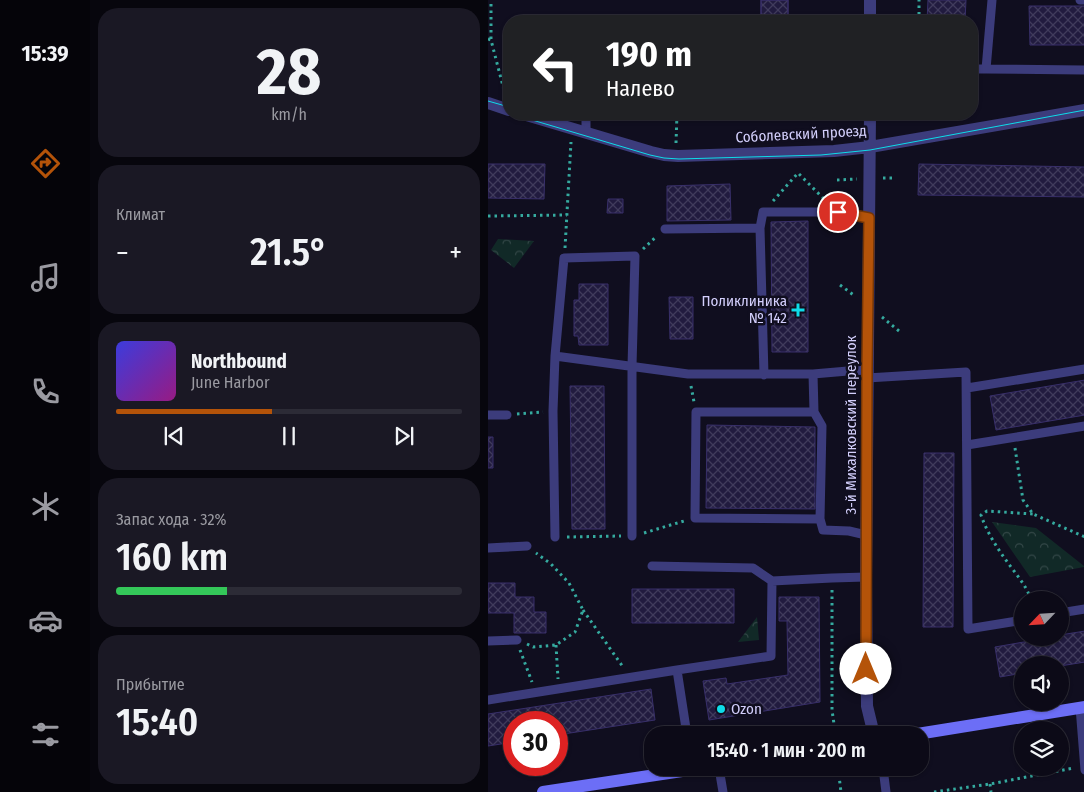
<!DOCTYPE html>
<html lang="ru">
<meta charset="utf-8">
<style>
:root{--surface:#0c0a17;--page:#1a1824;--text:#f1f3f6;--muted:#9a9aa1;--line:#2c2b36;--accent:#b45309}
body{margin:0;font-family:"Fira Sans Condensed",sans-serif;background:var(--page);color:var(--text);height:100vh;display:flex;flex-direction:column;font-size:19px;white-space:nowrap}
*{box-sizing:border-box;margin:0}
p{font-size:16px;color:var(--muted)}
.icon{flex:none;width:28px;height:28px;fill:none;stroke:currentColor;stroke-width:2;stroke-linecap:round;stroke-linejoin:round}
.map{position:relative;flex:1;overflow:hidden}
.panel{display:flex;flex-direction:column;gap:8px;padding:8px;background:#07060d;width:398px}
.panel>*{flex:none}
.hud{position:absolute;left:15px;top:15px;width:475px;height:105px;border-radius:20px;box-shadow:0 1px 4px #0004,0 0 0 1px var(--line);background:#202124;color:#fff;overflow:hidden}
.needle{width:32px;rotate:245deg}
.fabs{position:absolute;left:526px;top:591px;display:grid;gap:10px}
.fabs a{display:grid;place-items:center;width:55px;height:55px;border-radius:50%;background:var(--surface);box-shadow:0 1px 4px #0004,0 0 0 1px var(--line);font-size:25px}
.speed{position:absolute;left:15px;top:711px;display:flex;gap:10px;font-size:25px;font-weight:700;text-align:center}
.speed>*{display:grid;place-content:center;width:65px;height:65px;border-radius:50%;background:var(--surface);box-shadow:0 1px 4px #0004,0 0 0 1px var(--line);line-height:1}
.speed .limit{border:8px solid #d22;background:#fff;color:#111}
.pin{position:absolute;display:grid;place-items:center;width:42px;height:42px;color:#fff;margin:-21px;border:2px solid #fff;border-radius:50%;box-shadow:0 1px 5px #0007}
.me{position:absolute;width:55px;margin:-28px;rotate:0deg;stroke-linejoin:round;filter:drop-shadow(0 0 4px #0008)}
.turn{display:flex;align-items:center;gap:18px;height:105px;padding:0 20px;font-size:22px}
.turn .icon{width:65px;height:65px;stroke-width:2.5}
.turn b{display:block;font-size:35px;line-height:42px}
.big{font-size:38px;font-weight:600;line-height:1.1}
.panel .tile{flex:1;display:flex;flex-direction:column;justify-content:center;gap:8px;min-width:0;padding:0 18px;border-radius:20px;background:var(--page)}
.panel .dial{align-items:center;gap:0}
.dial b{font-size:65px;line-height:1}
.song{display:flex;align-items:center;gap:15px}
.cover{width:60px;height:60px;border-radius:8px;background:linear-gradient(135deg,hsl(240 70% 55%),hsl(310 70% 35%))}
.played{height:5px;border-radius:2px;background:linear-gradient(90deg,var(--accent) 45%,var(--line) 45%)}
.keys{display:flex;justify-content:space-around;direction:ltr}
.heat{display:flex;justify-content:space-between;align-items:center;font-size:28px;direction:ltr}
.charge{height:8px;border-radius:4px;background:linear-gradient(90deg,#34c759 32%,var(--line) 0)}
.trip{position:absolute;left:156px;top:726px;width:285px;height:50px;border-radius:20px;background:var(--surface);box-shadow:0 1px 4px #0004,0 0 0 1px var(--line);font-weight:600;line-height:50px;text-align:center}
main{display:flex;flex:1;min-height:0}
.tabs{display:flex;flex-direction:column;width:90px;justify-content:space-around;align-items:center;background:#050409;color:var(--muted)}
.tabs .icon{width:35px;height:35px}
.tabs .selected{color:var(--accent)}
.tabs b{font-size:22px;color:var(--text)}
.map>svg:first-child{display:block}
.park{fill:url(#park-crowns)}
.pitch{fill:#112927}
.building{fill:url(#building-cross-hatch);stroke:#382f6a}
.lines{fill:none;stroke-linecap:round;stroke-linejoin:round}
.path{stroke:#35aa9f;stroke-width:3;stroke-dasharray:2.5 4;stroke-linecap:butt}
.lane{stroke:#3c3c7c;stroke-width:9}
.street{stroke:#3c3c7c;stroke-width:12}
.secondary{stroke:#6c6ef6;stroke-width:12}
.tram{stroke:#0edce9;stroke-width:1}
.route-casing{stroke:#753606;stroke-width:12}
.route{stroke:#b45309;stroke-width:9}
.poi-dot{fill:#0edce9;stroke:#100e1f;stroke-width:2}
.labels{text-anchor:middle;stroke-width:5;stroke-linejoin:round;paint-order:stroke}
.street-label{font-size:15px;fill:#d3cffc;stroke:#100e1f}
.poi-label{font-size:15px;fill:#d3cffc;stroke:#100e1f;text-anchor:end}
</style>
<main>
<nav class="tabs">
<b>15:39</b>
<svg class="icon selected" aria-label="directions" viewBox="0 0 24 24"><path d="M12 3l9 9-9 9-9-9zM9 14v-3h6M13 9l2 2-2 2"/></svg>
<svg class="icon" aria-label="music" viewBox="0 0 24 24"><path d="M9 18V5l10-2v13"/><circle cx="6" cy="18" r="3"/><circle cx="16" cy="16" r="3"/></svg>
<svg class="icon" aria-label="phone" viewBox="0 0 24 24"><path d="M5 4h4l2 5-3 2q2 4 5 5l2-3 5 2v4C11 20 4 13 5 4z"/></svg>
<svg class="icon" aria-label="climate" viewBox="0 0 24 24"><path d="M12 3v18M4 7l16 10M4 17L20 7"/></svg>
<svg class="icon" aria-label="car" viewBox="0 0 24 24"><path d="M5 17H2v-5l4-1 3-4h7l3 4 3 1v5h-3M9 17h6M6 11h13"/><circle cx="7" cy="17" r="2"/><circle cx="17" cy="17" r="2"/></svg>
<svg class="icon" aria-label="filters" viewBox="0 0 24 24"><path d="M4 7h16M4 17h16"/><circle cx="9" cy="7" r="2"/><circle cx="15" cy="17" r="2"/></svg>
</nav>
<section class="panel">
<div class="tile dial"><b>28</b><p>km/h</p></div>
<div class="tile"><p>Климат</p>
<div class="heat"><a>−</a><b class="big">21.5°</b><a>+</a></div>
</div>
<div class="tile">
<div class="song"><i class="cover"></i><div><b>Northbound</b><p>June Harbor</p></div></div>
<div class="played"></div>
<div class="keys"><svg class="icon" aria-label="previous" viewBox="0 0 24 24"><path d="M18 5L8 12l10 7zM5 5v14"/></svg><svg class="icon" aria-label="pause" viewBox="0 0 24 24"><path d="M8 5v14M16 5v14"/></svg><svg class="icon" aria-label="next" viewBox="0 0 24 24"><path d="M6 5l10 7-10 7zM19 5v14"/></svg></div>
</div>
<div class="tile"><p>Запас хода · 32%</p><b class="big">160 km</b><div class="charge"></div></div>
<div class="tile"><p>Прибытие</p><b class="big">15:40</b></div>
</section>
<div class="map">
<svg width="597" height="792" viewBox="0 0 597 792">
<defs>
<pattern id="park-crowns" width="20" height="18" patternUnits="userSpaceOnUse" patternTransform="scale(1.25)"><rect width="20" height="18" fill="#112927"/><path d="M2 6a3 3 0 1 1 6 0M12 15a3 3 0 1 1 6 0" fill="none" stroke="#334747"/></pattern>
<pattern id="building-cross-hatch" width="8" height="8" patternUnits="userSpaceOnUse" patternTransform="scale(1.25)"><rect width="8" height="8" fill="#211b3f"/><path d="M0 0l8 8M0 8l8-8" fill="none" stroke="#403b5c"/></pattern>
</defs>
<rect width="100%" height="100%" fill="#100e1f"/>
<path class="park" d="M10 239 46 241 26 268 3 250Z
M504 522 548 528 596 566V567L542 577Z
M269 617 271 640 250 642Z"/>
<path class="pitch" d="M209 114H244V120H209Z"/>
<path class="building" d="M273 0H300V21H273Z
M273 0H300V21H273Z
M440 0H478L477 21H439Z
M541 6H597V45H542Z
M0 164H57L56 199 0 198Z
M431 164 597 167V197L430 195Z
M242 184 243 220 179 221V186Z
M120 199H135V213H119Z
M320 221V352H284L283 222Z
M91 284H120V345H91L90 336H86V300H91Z
M181 297H205V339H182Z
M597 380V415L508 430 502 396Z
M82 386H116L117 529H84Z
M219 425 327 427V509L218 508Z
M0 437H5V468H0Z
M436 453H466L465 627H435Z
M0 583H27V597H46V612H58V633H26V613H0Z
M144 589H246V623H144Z
M291 597H331L332 702 221 720 215 681 238 678 239 684 300 675 299 621H291Z
M597 631V662L572 666 535 665V673L512 677 507 647 559 638H572V635Z
M163 689 167 720 69 735V722H26V742L0 746V714Z"/>
<g class="lines">
<path class="path" d="M431 21V0
M0 39 3 40 17 94
M3 39V0
M188 143 189 114
M395 178H407
M349 180 369 179
M285 201 310 173 338 201
M0 216 79 215
M77 248 83 142
M155 249 169 236
M352 285 367 296
M394 317 411 331
M203 386 206 402
M29 414 55 412
M527 448 535 500 545 514 597 537
M156 533 196 521
M79 537 133 536
M344 590V710L347 731
M543 600C539 587 531 578 523 567 511 551 499 533 493 515L499 511 545 514
M95 610 135 667
M39 644 45 647 68 645 87 632 95 610 81 583 63 564 48 553
M68 645 70 679
M32 650 44 682
M47 765 48 774
M350 768 353 792
M502 784 503 792
M446 792 502 784 586 768"/>
<path class="lane" d="M592 0H597
M116 21 184 20
M484 69H498L504 0
M498 69 597 70
M98 114V133
M177 229 272 228
M67 356 200 374H325L360 371 379 370
M325 374 326 412 334 426 332 519
M276 375 272 228 275 212H350L381 218
M379 378 478 372 480 629 535 620
M479 388 597 369
M326 412H208L207 518 332 519 335 530 361 531 378 535
M0 415H19
M479 445 597 426
M67 537 65 411 67 356 76 258 147 256 144 366V536
M0 548 39 546
M164 566 265 568 284 581 344 578 378 577
M572 613 597 609
M0 641 29 640
M0 700 189 670
M592 707 597 770
M199 735 189 670 283 656 284 581
M231 768 235 792
M395 768 398 792"/>
<path class="street" d="M382 21V0
M0 103 21 110
M35 114 163 152 176 155 190 156 346 151 382 147 597 110
M382 114 378 577 379 706 386 735"/>
<path class="secondary" d="M423 735 597 707
M55 792 214 768"/>
<path class="tram" d="M0 101 21 107
M24 114 162 155 176 158 191 159 333 155 382 150 597 110"/>
</g>
<g class="lines">
<g class="route-casing">
<path id="route" d="M350 212 381 218 379 370 378 669"/>
</g>
<use href="#route" class="route"/>
</g>
<g class="poi-dot">
<path d="M307.5 302.5h5v5h5v5h-5v5h-5v-5h-5v-5h5z"/>
<circle cx="233" cy="709" r="5"/>
</g>
<g class="labels">
<g class="street-label">
<text transform="translate(313 134) rotate(-3)" y="5">Соболевский проезд</text>
<text transform="translate(363 425) rotate(-90)" y="5">3-й Михалковский переулок</text>
</g>
<g class="poi-label">
<text x="299" y="306">Поликлиника<tspan x="299" dy="17">№ 142</tspan></text>
<text x="243" y="714" text-anchor="start">Ozon</text>
</g>
</g>
</svg>
<div class="fabs">
<a><svg class="needle" viewBox="-14 -14 28 28"><path d="M0-13l5 13h-10z" fill="#e53935"/><path d="M0 13l5-13h-10z" fill="#9a9aa1"/></svg></a>
<a><svg class="icon" aria-label="sound" viewBox="0 0 24 24"><path d="M4 9h4l5-4v14l-5-4H4zM17 9q2 3 0 6"/></svg></a>
<a><svg class="icon" aria-label="layers" viewBox="0 0 24 24"><path d="M12 4l9 5-9 5-9-5zM3 14l9 5 9-5"/></svg></a>
</div>
<div class="speed"><div class="limit">30</div></div>
<div class="pin" style="left:350px;top:212px;background:#d93025"><svg class="icon" aria-label="arrive" viewBox="0 0 24 24"><path d="M6 21V4h12l-3 4 3 4H6"/></svg></div>
<svg class="me" style="left:378px;top:669px" viewBox="-20 -20 40 40"><circle r="19" fill="#fff"/><path d="M0-13L10 11 0 6-10 11z" fill="#b45309"/></svg>
<div class="trip">15:40 · 1 мин · 200 m</div>
<div class="hud">
<div class="turn"><svg class="icon" aria-label="left" viewBox="0 0 24 24"><path d="M17 20v-9H6M10 6l-5 5 5 5"/></svg><div><b>190 m</b>Налево</div></div>
</div>
</div>
</main>
